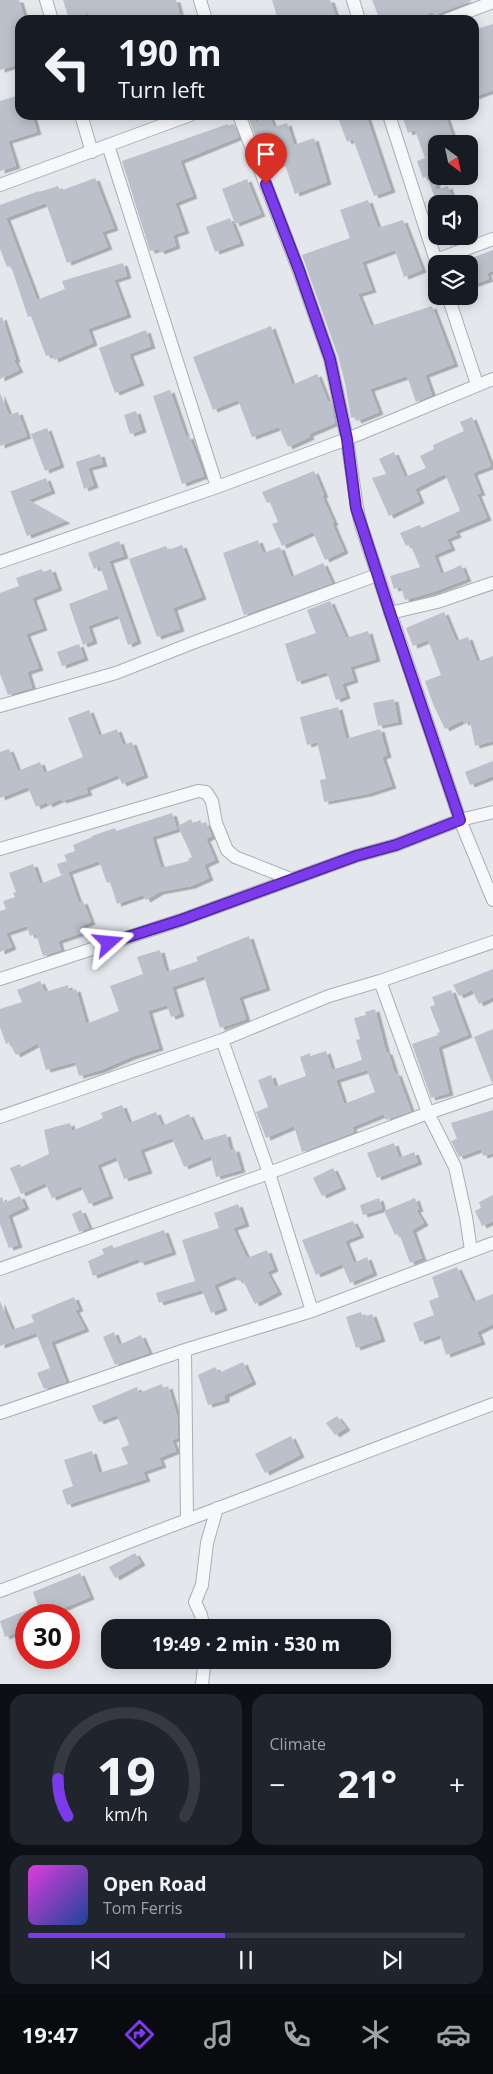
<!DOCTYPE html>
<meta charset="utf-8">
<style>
:root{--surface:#171b24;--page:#20242c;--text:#f1f3f6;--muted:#9ea1a6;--line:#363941;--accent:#7c3aed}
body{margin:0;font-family:"Open Sans",sans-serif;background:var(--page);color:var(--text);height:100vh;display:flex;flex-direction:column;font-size:19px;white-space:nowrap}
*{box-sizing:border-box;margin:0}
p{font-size:16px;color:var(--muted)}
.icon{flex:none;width:28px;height:28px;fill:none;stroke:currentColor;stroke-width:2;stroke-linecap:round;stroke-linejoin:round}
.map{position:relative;height:1684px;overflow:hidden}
.drawer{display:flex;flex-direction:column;gap:10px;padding:10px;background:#0d0f14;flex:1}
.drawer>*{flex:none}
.guide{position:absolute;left:15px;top:15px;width:464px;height:105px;border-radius:15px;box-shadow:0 2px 12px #0003;background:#171b24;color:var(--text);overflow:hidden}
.needle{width:32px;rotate:147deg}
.controls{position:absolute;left:428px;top:135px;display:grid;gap:10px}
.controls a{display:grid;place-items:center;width:50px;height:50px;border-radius:10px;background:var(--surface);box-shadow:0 2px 12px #0003;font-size:25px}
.speed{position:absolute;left:15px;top:1604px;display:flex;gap:10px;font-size:25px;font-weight:700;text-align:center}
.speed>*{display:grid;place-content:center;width:65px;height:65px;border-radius:50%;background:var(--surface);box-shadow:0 2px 12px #0003;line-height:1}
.speed .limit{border:8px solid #d22;background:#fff;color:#111}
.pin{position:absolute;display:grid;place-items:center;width:42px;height:42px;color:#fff;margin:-51px -21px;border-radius:50% 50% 50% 0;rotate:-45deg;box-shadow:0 0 5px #0007}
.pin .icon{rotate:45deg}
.me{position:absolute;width:55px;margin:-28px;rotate:72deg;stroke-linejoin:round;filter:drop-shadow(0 0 4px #0008)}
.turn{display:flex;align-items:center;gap:18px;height:105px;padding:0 20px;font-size:22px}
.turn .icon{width:65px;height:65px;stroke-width:2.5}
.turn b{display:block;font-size:35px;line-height:42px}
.big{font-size:38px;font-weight:700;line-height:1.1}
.drawer .widget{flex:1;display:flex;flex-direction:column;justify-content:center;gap:8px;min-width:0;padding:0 18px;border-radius:15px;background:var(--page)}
.drawer .dial{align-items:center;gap:0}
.dial svg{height:130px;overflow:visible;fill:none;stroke:var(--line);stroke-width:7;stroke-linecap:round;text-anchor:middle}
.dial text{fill:var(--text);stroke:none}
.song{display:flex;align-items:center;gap:15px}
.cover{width:60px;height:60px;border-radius:8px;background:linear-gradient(135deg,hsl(300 70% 55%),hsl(220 70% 35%))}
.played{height:5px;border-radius:2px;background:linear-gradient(90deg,var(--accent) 45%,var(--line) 45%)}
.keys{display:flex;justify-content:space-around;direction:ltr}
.heat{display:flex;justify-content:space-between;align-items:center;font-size:28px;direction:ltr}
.drawer .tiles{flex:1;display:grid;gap:10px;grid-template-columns:1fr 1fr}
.widget:last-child{grid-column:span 2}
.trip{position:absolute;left:101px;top:1619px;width:290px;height:50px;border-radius:15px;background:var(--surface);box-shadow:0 2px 12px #0003;font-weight:700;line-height:50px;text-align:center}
.menu{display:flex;height:80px;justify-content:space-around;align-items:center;background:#090b0e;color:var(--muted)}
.menu .icon{width:35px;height:35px}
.menu .current{color:var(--accent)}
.menu b{font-size:22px;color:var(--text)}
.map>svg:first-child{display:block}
.building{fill:#bbc0ca;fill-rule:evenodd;filter:url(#shadow)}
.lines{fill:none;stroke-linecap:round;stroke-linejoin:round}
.minor-casing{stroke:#a9aeb7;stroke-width:14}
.minor{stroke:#f7f8fa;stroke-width:12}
.route-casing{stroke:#51269a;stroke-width:12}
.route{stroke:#7c3aed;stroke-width:9}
</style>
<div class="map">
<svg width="493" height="1684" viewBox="0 0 493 1684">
<defs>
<filter id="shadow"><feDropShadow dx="4.5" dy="2.5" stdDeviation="0" flood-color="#0004"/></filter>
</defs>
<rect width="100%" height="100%" fill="#e4e7ec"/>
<path class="building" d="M0 0H19L25 20H20V64L0 70Z
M63 0H176L181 20H124L123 17 113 20H91L89 13 69 19Z
M272 0H330L337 20H278Z
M372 0H471V1L434 15 433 12 412 20H380Z
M493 24V90L474 97V30Z
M20 95V115H32L37 132 8 141 16 166 0 171V101Z
M253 115 256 122 269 116 274 127 287 123 294 145 314 138 327 182 295 194 284 162 268 169 248 117Z
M337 115H366L391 190 374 196 353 139 347 142Z
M402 115H445L455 144H436V190L448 186 454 204H437L427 176 423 178 417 161 425 158 415 130 408 133Z
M228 124V126L234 124 239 137 180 161 193 196 175 203 185 231 173 235 176 246 160 252 159 249 150 251 122 161Z
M95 178 114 228 102 232 108 247 67 263 46 203 6 218 37 300 65 289 62 281 123 263 127 276 114 280 127 315 88 329 93 343 54 360 52 354 46 356 31 316 28 317 11 266 7 267 0 249V205L39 191V192L58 186 60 191Z
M247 179 261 214 235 224 222 189Z
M368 200 378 228 403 220 422 270 404 277 395 250 362 262 372 290 358 294 371 326 432 306 454 364 425 375 432 395 416 402 407 376 370 389 379 412 357 421 355 417 351 418 345 383 338 356 302 255 350 238 340 210Z
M230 218 240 243 215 252 206 227Z
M447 236H461L463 242 450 246Z
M493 250V271L487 273 489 279 469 286V264H457L456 261 468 257 469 259Z
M2 317 16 360H14L19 370 0 379V318Z
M271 326 292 385 317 374 328 402 331 401 335 423 309 434 310 437 288 447 279 427 252 437 238 400 213 410 193 357Z
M146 330 151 346 129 354 140 383 115 393 99 348Z
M170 390 186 437 189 436 204 476 182 484 153 396Z
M0 393 9 415 18 412 27 436 0 446Z
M136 411 142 430 130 434 124 415Z
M472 417 491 466 473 473 481 493 477 494 487 518 455 531 457 535 447 539 451 548 434 555 441 574 461 565 467 579 436 591 405 600 401 587 394 589 390 576 420 567 410 544 406 546 400 533 420 525 421 528 460 511 459 508 445 474 415 489 420 501 389 516 372 478 386 474 379 459 394 452 405 477 426 468 420 456 434 449 433 445 464 431 460 422Z
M47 428 60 465 45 471 31 434Z
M100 454 103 464 88 468 94 485 84 489 76 462Z
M314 471 324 495 322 496 334 523H332L344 551 325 560 313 532 282 546 272 524 278 522 270 502 267 503 262 492Z
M46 478 51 491 28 500 66 521 27 536 10 490 12 491Z
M258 540 263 553 280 547 291 577 323 563 332 583 244 615 223 553Z
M119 541 124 556 109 561 137 641 128 645 118 615 88 626 93 641 83 645 69 604 108 589 100 566 94 569 88 553Z
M182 545 202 597 173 608 180 629 157 637 129 559 166 546 168 550Z
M42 569 43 572 51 569 58 588 32 598 43 628 26 634 39 668 27 672 32 688 8 695 0 674V593L19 586 16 578Z
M330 601 346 638 368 631 376 659 350 667 354 680 342 684 346 696 336 700 327 672 297 682 285 644 316 633 307 610Z
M444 612 456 641 468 637 477 662 493 656V741L475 746 470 721 464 723 463 720 445 729 433 704 425 681 441 675 428 640 413 646 406 628Z
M79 644 84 658 62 666 57 652Z
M394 699 398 722 378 726 373 703Z
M338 707 346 739 380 729 387 755 382 757 392 786 367 794 324 802 320 780 326 779 317 742 307 745 300 717Z
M89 710 99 736 117 729 123 745 132 742 144 775 122 784 118 775 86 788 88 793 78 796 62 801 61 799 48 805 47 802 36 807 28 787 0 798V752L9 749 18 771 40 762 44 773 83 757 68 718Z
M493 761V776L470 785 465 772Z
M172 813 177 829 152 837 161 868 189 861 188 859 192 857 178 826 191 819 193 824 200 820 202 824 206 822 212 836 206 839 215 860 204 865 209 878 191 886 159 892 146 900 143 895 117 904 110 882 107 883 99 861 68 872 79 903 83 901 91 922 79 927 81 933 58 941 61 950 43 956 36 934 30 936 27 926 6 933 12 947 0 952V911L6 909 3 901 15 897 13 893 16 892 9 873 33 864 40 884 65 874 61 875 57 864 67 861 64 855 75 851 73 845 92 837V836L115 828 116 831Z
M249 936 266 988 239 997 246 1019 220 1028 204 976 172 987 180 1014 171 1017 167 1005 148 1011 159 1048 131 1057 101 1070 79 1076 75 1062 46 1070 38 1043 16 1055 9 1042 6 1044 0 1027V1009L22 1002 17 990 40 981 45 992 68 985 69 991 76 989 86 1024 119 1011 110 986 143 974 137 957 160 950 166 972 198 961 196 957Z
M493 969V997L479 1004 472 990 459 996 453 985Z
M451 990 468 1035 438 1047 449 1093 431 1098 412 1044 438 1035 437 1033 440 1032 430 1007 435 1005 432 997Z
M375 1009 386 1052H388L395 1074 397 1073 411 1111 386 1120 384 1114 352 1127 354 1132 302 1152 294 1126 266 1138 256 1112 268 1107 258 1080 271 1075 275 1087 306 1076 300 1057 310 1053V1056L326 1051 332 1070 362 1060 356 1040 360 1039 354 1018 366 1015 365 1012ZM367 1070 375 1092 344 1104 336 1080Z
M493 1029V1083H492L474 1037Z
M122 1105 129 1123 156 1112 162 1126 189 1114 201 1141 226 1134 230 1150 235 1149 241 1170 216 1177 211 1156 184 1167 172 1138 140 1150 148 1171 124 1179 116 1157 97 1165 109 1196 89 1204 81 1186 52 1198 45 1183 21 1194 10 1168 20 1164 21 1167 49 1154 44 1130 70 1123 72 1131 103 1118 101 1113Z
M493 1110V1153L483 1156 481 1149 459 1157 451 1141 457 1139 451 1123Z
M394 1143 399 1158 414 1152 418 1162 377 1178 367 1153Z
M333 1168 342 1187 322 1196 313 1178Z
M493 1195V1221L482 1226 475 1211 481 1208 479 1202Z
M20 1196 25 1207 8 1215 18 1245 9 1248 0 1224V1198L2 1197 4 1203Z
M379 1198 382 1209 363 1215 360 1205Z
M415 1198 419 1209 416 1210 424 1223 412 1230 422 1258 410 1263 399 1233 395 1235 384 1211Z
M238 1204 245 1224 233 1228 247 1258 267 1250 274 1269 267 1272 278 1292 255 1304 242 1279 238 1281 235 1276 214 1285 223 1308 211 1313 202 1290 159 1303 156 1293 195 1281 182 1240 219 1228 214 1213Z
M81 1210 89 1228 79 1232 72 1214Z
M353 1221 360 1235 345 1241 354 1263 367 1257 373 1273 350 1283 342 1264 316 1275 302 1240Z
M164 1230 172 1252 140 1263 138 1259 93 1276 88 1261 104 1254 102 1249 112 1245 114 1248Z
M457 1267 473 1302 493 1294V1324L477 1332 481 1342 446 1355 440 1335 420 1342 413 1323 434 1315 429 1301 439 1297 432 1277Z
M74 1297 79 1309 75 1310 85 1329 51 1342 66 1382 44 1389 37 1373 50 1368 36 1333 0 1346V1301L12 1330 34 1322 31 1315Z
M361 1312 363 1317 372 1314 381 1339 356 1348 346 1317Z
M114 1332 119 1345 141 1335 149 1353 115 1365 103 1337Z
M243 1362 252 1382 225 1395V1400L208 1405 198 1375 215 1367 219 1373Z
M162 1384 163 1388 168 1386 178 1419V1438L172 1440 176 1451 159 1458 162 1465 143 1472 146 1479 67 1505 62 1490 73 1486 64 1460 92 1451 99 1473 128 1464 121 1448 129 1445 117 1415 99 1422 92 1406 137 1387 139 1393Z
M337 1416 346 1428 335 1435 326 1423Z
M291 1436 300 1455 265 1473 255 1454Z
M135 1553 141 1563 115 1578 109 1567Z
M80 1573 90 1597 47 1615H26V1629L5 1637 0 1621 38 1606 33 1592Z"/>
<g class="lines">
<g class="minor-casing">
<path id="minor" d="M46 0 52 20
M200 0 206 20
M353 0 359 20
M446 20 493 2
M81 115 92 152
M239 115 299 271 330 359 347 439 357 508 361 525 460 820 493 900
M389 115 437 264
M108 145 217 487
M0 185 190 115
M436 260 493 239
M448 296 477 384
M0 562 217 487 347 439 493 379
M390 613 437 602 493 583
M0 706 116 673 195 642 377 575
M0 849 198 791 206 792 212 801 216 823 227 850 235 857 291 879
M0 979 181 920 356 856 396 845 460 820 493 812
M380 981 428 1113 455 1167 466 1217 471 1251
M222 1040 269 1173 312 1311
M0 1117 222 1040 329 996 380 981 493 942
M0 1269 269 1173 428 1113 493 1091
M0 1413 185 1350 312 1311 493 1243
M187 1520 493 1404
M0 1591 187 1520 185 1350
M204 1628 201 1615 195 1602 202 1585 207 1543 217 1508
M202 1684 205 1660"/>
</g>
<use href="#minor" class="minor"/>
</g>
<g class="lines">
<g class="route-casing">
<path id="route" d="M109 943 181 920 356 856 396 845 460 820 390 613 356 508 347 439 330 359 299 270 266 184"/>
</g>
<use href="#route" class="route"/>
</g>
</svg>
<div class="controls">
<a><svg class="needle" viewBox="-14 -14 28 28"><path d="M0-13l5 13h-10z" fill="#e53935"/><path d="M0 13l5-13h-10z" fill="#9ea1a6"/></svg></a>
<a><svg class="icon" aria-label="sound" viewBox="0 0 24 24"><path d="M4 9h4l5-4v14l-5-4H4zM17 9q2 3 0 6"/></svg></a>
<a><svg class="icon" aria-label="layers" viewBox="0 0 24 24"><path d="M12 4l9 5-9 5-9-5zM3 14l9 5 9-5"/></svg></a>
</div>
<div class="speed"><div class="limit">30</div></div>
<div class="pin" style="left:266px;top:184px;background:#d93025"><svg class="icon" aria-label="arrive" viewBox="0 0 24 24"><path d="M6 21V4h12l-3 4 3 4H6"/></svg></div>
<svg class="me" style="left:109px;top:943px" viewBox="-20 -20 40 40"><path d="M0-17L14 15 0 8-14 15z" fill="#7c3aed" stroke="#fff" stroke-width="4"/></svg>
<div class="trip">19:49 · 2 min · 530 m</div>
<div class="guide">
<div class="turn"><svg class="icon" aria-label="left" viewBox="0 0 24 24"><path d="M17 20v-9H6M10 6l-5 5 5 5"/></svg><div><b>190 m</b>Turn left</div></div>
</div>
</div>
<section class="drawer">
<div class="tiles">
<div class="widget dial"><svg viewBox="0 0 100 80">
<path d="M14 69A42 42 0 1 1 86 69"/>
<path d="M14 69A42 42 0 0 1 8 46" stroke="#7c3aed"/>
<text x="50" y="56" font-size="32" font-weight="700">19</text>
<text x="50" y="72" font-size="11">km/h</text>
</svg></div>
<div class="widget"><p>Climate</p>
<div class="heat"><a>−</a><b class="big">21°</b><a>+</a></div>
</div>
<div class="widget">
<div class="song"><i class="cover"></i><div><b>Open Road</b><p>Tom Ferris</p></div></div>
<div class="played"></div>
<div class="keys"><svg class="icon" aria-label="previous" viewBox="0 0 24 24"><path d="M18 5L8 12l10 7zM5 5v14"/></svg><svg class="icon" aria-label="pause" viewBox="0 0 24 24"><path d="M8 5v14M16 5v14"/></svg><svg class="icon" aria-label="next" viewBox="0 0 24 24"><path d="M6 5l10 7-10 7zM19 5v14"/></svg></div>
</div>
</div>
</section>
<nav class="menu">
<b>19:47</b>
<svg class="icon current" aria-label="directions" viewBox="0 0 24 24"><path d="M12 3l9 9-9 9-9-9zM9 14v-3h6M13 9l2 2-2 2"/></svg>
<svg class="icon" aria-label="music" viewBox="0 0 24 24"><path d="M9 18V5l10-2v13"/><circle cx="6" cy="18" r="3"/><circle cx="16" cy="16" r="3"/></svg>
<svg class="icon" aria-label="phone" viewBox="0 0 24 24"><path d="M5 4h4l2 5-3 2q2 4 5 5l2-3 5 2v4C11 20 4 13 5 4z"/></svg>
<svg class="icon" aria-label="climate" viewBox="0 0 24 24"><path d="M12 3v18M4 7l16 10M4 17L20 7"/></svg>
<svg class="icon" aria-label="car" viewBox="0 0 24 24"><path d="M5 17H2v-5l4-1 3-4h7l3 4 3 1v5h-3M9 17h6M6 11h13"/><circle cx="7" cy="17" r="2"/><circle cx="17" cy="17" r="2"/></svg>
</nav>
